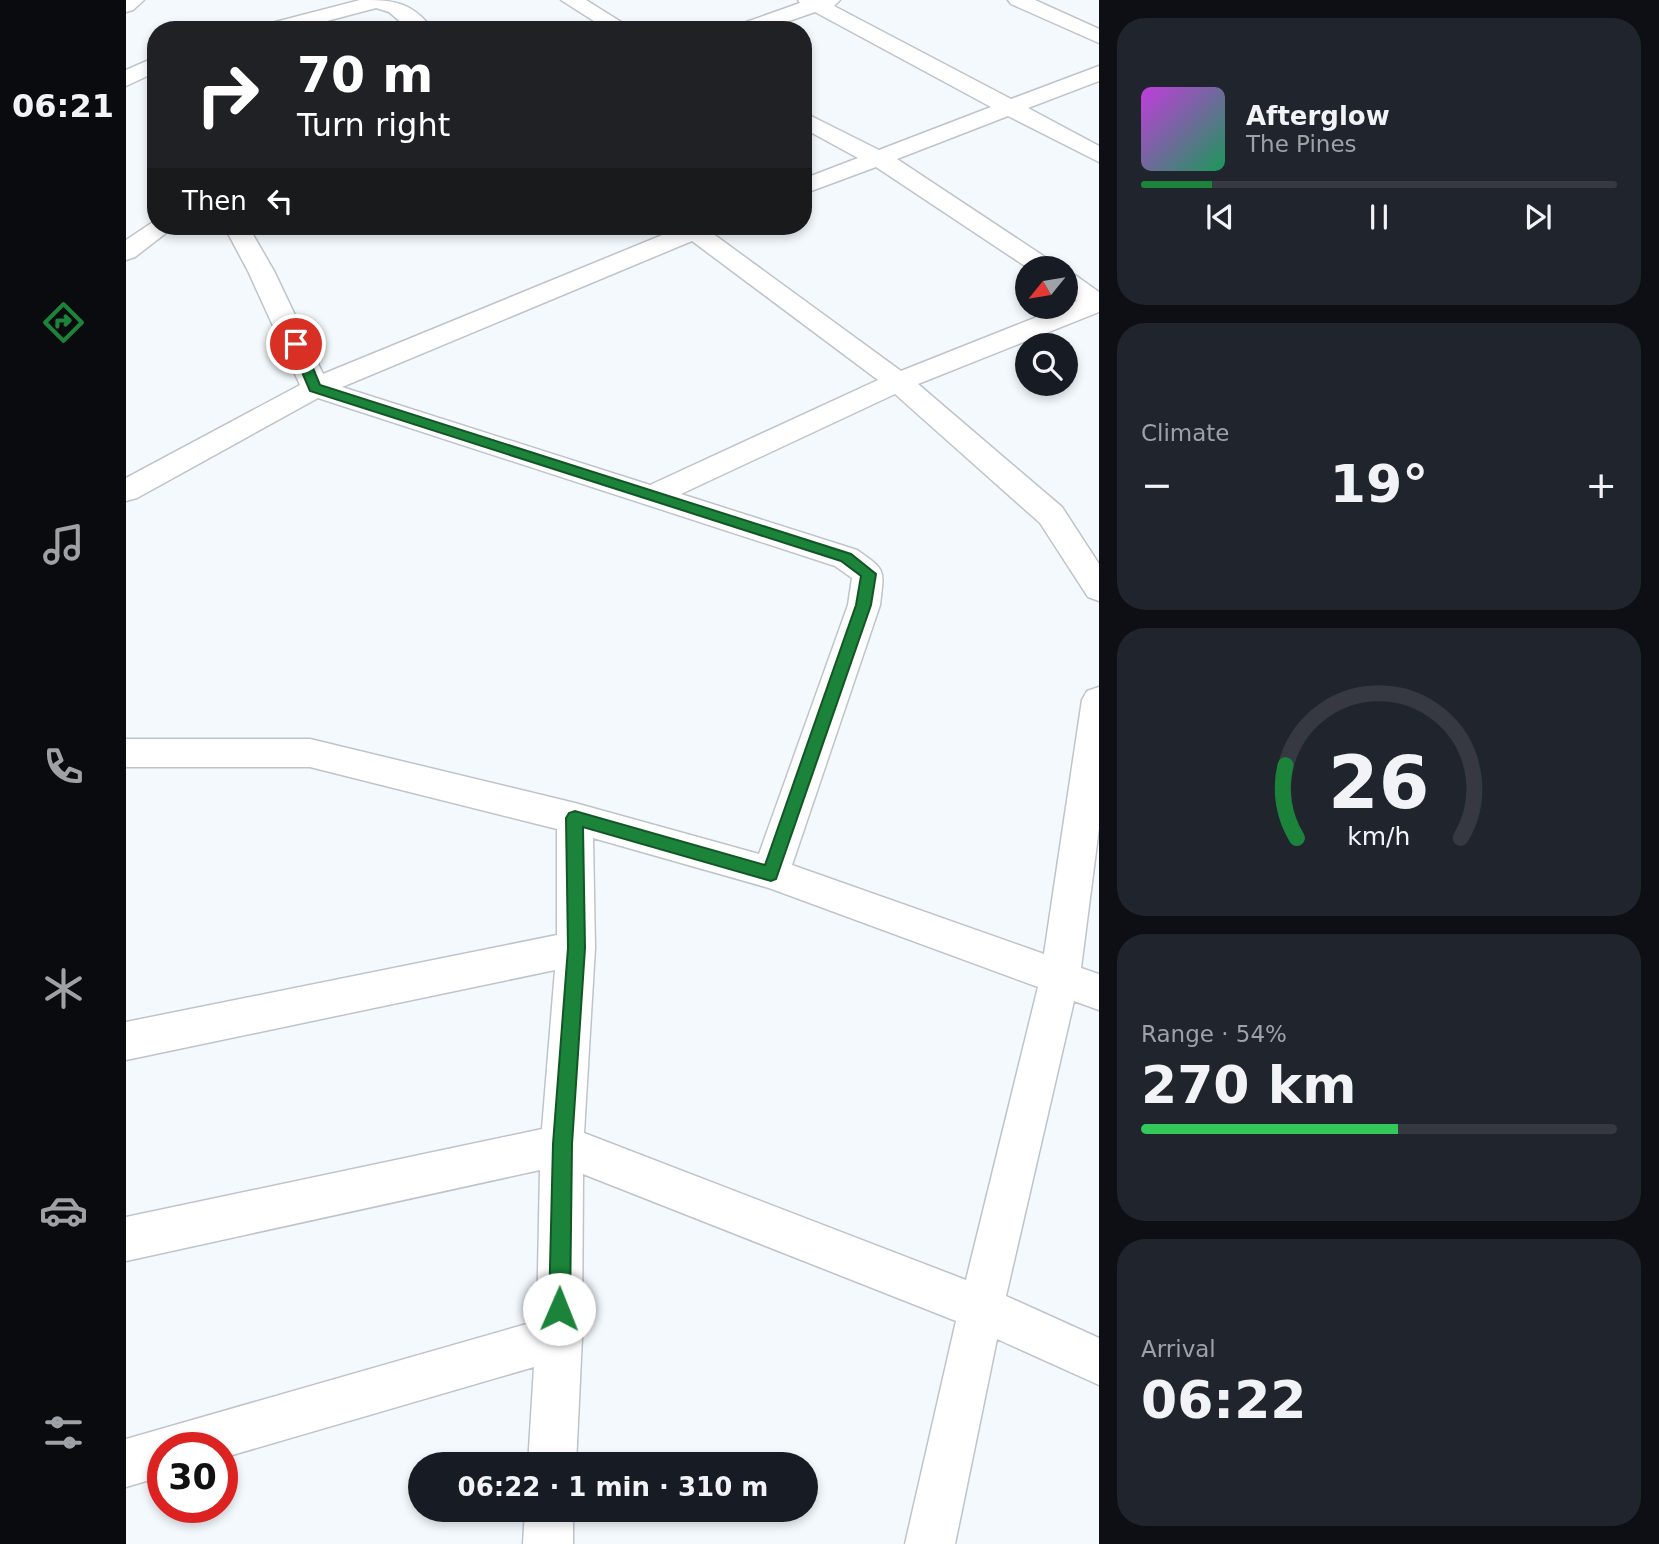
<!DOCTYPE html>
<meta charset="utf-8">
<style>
:root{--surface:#171b24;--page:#20242c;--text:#f1f3f6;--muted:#9ea1a6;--line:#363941;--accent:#1b843a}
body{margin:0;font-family:"DejaVu Sans",sans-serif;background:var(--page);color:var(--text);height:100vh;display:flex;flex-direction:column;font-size:26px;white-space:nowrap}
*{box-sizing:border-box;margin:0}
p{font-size:23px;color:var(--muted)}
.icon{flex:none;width:38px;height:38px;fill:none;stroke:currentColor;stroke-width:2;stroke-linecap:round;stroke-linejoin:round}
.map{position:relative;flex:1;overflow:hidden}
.details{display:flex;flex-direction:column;gap:18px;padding:18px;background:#0d0f14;width:560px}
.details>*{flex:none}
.guide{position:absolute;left:21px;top:21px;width:665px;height:214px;border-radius:28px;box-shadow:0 4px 10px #0003;background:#202124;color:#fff;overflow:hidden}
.needle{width:46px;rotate:240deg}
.controls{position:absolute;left:889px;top:256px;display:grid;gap:14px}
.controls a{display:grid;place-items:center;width:63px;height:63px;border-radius:50%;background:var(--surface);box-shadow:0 4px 10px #0003;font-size:35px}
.speed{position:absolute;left:21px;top:1432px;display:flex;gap:14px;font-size:35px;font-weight:700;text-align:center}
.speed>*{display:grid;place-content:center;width:91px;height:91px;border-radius:50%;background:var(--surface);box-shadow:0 4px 10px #0003;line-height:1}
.speed .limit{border:10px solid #d22;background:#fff;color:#111}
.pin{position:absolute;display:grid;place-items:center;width:60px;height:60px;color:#fff;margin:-30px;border:4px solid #fff;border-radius:50%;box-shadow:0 2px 7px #0007}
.me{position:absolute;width:77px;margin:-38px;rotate:1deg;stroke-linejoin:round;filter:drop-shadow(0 0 5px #0008)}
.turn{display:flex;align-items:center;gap:24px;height:147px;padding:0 35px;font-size:32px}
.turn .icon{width:91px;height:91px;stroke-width:2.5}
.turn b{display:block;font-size:49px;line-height:60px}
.then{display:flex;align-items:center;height:66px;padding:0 35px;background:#0003;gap:14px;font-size:26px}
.big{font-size:52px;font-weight:800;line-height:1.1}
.details .card{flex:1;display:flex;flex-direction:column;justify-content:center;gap:10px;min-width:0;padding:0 24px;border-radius:28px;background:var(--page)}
.details .dial{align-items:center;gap:0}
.dial svg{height:182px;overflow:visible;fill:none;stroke:var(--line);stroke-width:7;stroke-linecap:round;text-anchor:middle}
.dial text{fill:var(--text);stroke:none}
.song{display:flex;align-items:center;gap:21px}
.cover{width:84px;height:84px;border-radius:10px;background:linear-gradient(135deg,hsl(290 70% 55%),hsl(150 70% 35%))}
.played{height:7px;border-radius:4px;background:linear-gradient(90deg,var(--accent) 15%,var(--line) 15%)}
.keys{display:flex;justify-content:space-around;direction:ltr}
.heat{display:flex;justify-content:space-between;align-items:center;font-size:38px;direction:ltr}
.charge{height:10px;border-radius:5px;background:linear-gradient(90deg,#34c759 54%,var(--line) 0)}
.trip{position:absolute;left:282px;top:1452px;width:410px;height:70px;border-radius:35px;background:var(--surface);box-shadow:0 4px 10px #0003;font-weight:800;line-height:70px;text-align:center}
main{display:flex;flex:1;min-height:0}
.menu{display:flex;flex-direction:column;width:126px;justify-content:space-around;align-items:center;background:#090b0e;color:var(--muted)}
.menu .icon{width:49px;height:49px}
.menu .active{color:var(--accent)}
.menu b{font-size:32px;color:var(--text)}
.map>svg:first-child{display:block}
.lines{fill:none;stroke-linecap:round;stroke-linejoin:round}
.minor-casing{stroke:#bec4ca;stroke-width:3}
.minor{fill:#fff;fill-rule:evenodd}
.route{fill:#1b843a;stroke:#125626;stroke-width:2}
</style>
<main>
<nav class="menu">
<b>06:21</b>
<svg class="icon active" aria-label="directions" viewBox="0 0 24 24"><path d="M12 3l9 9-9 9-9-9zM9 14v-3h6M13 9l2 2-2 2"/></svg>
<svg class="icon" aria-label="music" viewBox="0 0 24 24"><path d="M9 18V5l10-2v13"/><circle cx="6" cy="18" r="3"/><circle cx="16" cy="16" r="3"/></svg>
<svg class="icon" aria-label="phone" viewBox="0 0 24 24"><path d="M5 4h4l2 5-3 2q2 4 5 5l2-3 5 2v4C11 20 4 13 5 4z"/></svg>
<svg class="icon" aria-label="climate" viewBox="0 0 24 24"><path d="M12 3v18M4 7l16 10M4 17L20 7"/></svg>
<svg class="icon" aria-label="car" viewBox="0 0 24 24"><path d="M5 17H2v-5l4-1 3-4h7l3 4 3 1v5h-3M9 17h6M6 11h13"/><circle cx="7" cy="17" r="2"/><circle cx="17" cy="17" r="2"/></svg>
<svg class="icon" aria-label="filters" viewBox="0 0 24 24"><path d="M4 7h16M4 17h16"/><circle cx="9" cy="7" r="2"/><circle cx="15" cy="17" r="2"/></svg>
</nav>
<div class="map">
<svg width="973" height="1544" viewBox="0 0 973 1544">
<rect width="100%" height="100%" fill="#f4f9fe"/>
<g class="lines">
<g class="minor-casing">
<path id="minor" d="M0 0H18L7 10 0 12Z
M234 0C266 0 286 1 307 30H284L263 12 250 8 167 30H131L134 26Z
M435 0H460L508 30H482Z
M672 0H714L708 6 885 99 973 66V81L902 108 973 146V162L882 116 771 159 928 263 932 268H902L750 167 677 194V179L732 158 677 128V112L753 150 865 107 689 12 637 30H606L609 26 674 3Z
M882 0H909L973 29V43L885 4Z
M30 57V72L0 86V70Z
M30 220V226H49L9 257 0 260V240Z
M98 226H122L148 271 197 374 551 229 549 226H593L586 233 775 371 951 301 940 293V273L949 275 973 292V312L792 384 936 507 973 564V601L962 597 914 523 769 394 555 494 731 550C761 571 758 569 754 605L666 865 918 954 956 700 961 691 973 687V828L955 968 973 974V1010L948 1001 880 1296 973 1338V1385L871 1339 829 1544H779L830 1321 457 1174 456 1337 450 1465H402L408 1367 96 1458V1447H37V1476L0 1487V1439L411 1321 414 1170 0 1261V1217L416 1129 429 970 0 1060V1022L431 935V829L184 767H0V739H184L449 803 633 854 722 605 726 578 709 566 192 398 11 498 0 501V478L174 385 122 271ZM566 241 752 380 524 485 216 387ZM467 838 643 888 912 987 840 1280 458 1133 469 948Z
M399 1510H447V1544H397Z"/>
</g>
<use href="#minor" class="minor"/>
</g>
<path class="route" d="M170 340 177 344 194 385 725 554 750 574 745 605 650 879 645 881 457 827 459 948 446 1144 444 1309 441 1316 433 1319 426 1316 423 1309 427 1144 442 948 440 818 443 813 449 811 639 865 730 605 735 576 715 561 184 391 164 344Z"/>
</svg>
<div class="controls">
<a><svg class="needle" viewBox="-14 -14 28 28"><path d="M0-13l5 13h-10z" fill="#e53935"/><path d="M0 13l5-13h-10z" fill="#9ea1a6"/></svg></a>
<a><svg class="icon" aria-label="search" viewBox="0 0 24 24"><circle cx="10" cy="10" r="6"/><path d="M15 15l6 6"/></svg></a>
</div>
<div class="speed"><div class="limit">30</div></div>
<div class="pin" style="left:170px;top:344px;background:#d93025"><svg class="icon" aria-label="arrive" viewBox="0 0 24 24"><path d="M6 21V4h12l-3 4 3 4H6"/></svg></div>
<svg class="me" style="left:433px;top:1309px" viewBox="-20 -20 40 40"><circle r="19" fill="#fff"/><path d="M0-13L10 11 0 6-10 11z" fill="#1b843a"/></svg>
<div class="trip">06:22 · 1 min · 310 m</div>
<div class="guide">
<div class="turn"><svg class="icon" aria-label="right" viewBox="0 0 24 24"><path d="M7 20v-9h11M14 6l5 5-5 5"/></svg><div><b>70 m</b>Turn right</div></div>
<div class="then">Then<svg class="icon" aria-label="left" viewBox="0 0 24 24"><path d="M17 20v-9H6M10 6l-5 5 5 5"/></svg></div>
</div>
</div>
<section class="details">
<div class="card">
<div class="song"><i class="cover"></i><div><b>Afterglow</b><p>The Pines</p></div></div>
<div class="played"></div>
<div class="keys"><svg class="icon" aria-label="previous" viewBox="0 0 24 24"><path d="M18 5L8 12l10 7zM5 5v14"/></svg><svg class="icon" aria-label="pause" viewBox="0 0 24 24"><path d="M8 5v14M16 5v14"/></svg><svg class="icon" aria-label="next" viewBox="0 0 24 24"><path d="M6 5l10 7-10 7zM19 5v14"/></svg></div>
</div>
<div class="card"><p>Climate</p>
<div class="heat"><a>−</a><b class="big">19°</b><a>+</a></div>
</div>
<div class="card dial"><svg viewBox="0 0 100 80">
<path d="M14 69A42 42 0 1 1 86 69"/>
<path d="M14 69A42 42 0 0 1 9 37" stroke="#1b843a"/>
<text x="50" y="56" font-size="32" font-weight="700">26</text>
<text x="50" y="72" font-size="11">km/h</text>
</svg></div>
<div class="card"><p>Range · 54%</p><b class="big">270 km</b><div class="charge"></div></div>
<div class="card"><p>Arrival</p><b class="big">06:22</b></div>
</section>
</main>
